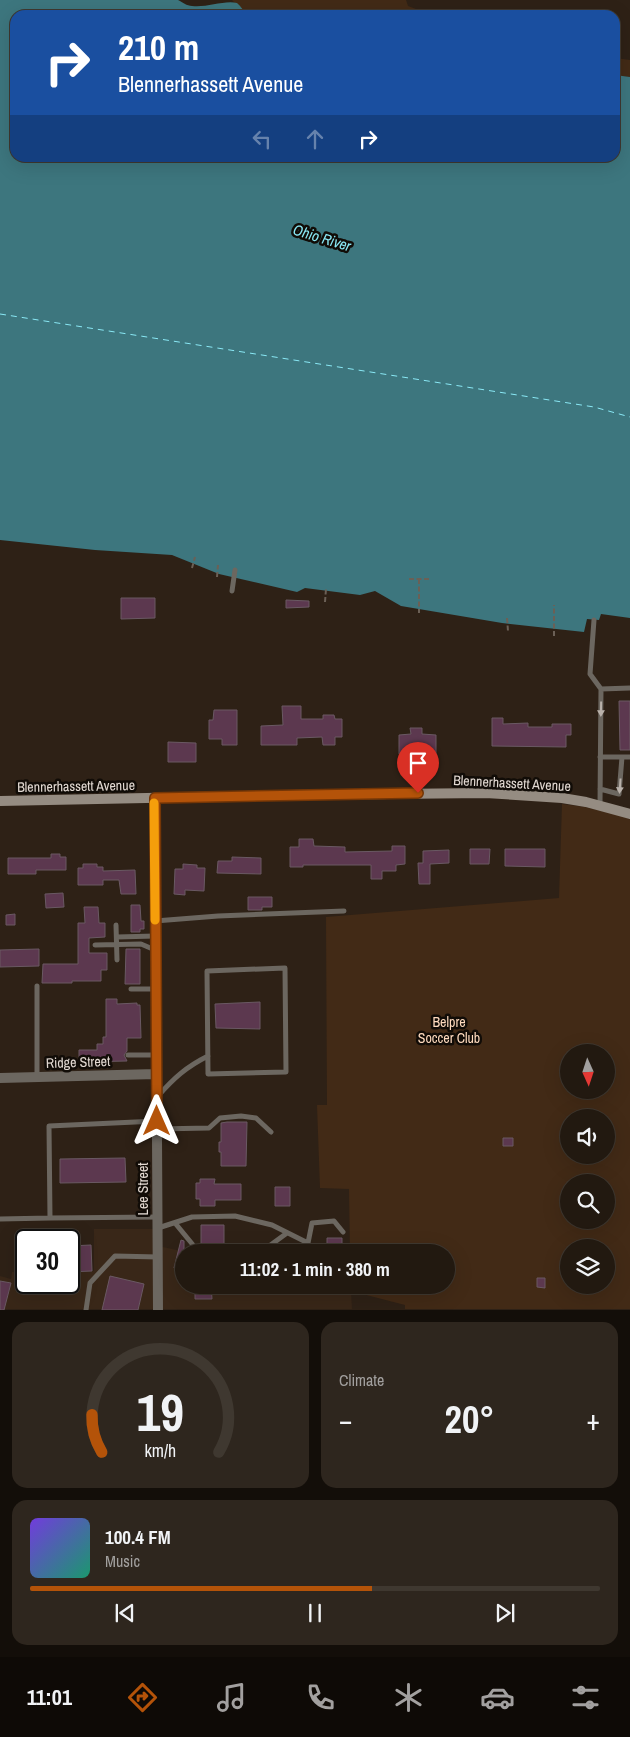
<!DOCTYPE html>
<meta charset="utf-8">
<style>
:root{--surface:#221910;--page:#2e261e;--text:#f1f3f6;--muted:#a2a09f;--line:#3f3830;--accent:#b45309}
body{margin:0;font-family:"Archivo Narrow",sans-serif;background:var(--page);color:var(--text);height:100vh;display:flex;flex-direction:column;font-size:19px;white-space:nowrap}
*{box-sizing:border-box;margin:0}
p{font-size:16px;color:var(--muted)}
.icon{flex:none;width:28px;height:28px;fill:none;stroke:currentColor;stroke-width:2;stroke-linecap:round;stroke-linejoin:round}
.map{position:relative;height:1310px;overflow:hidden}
.side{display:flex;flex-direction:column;gap:12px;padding:12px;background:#130e09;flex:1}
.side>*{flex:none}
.top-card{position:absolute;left:10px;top:10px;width:610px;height:152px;border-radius:15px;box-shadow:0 5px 20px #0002,0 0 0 1px var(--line);background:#1a4fa0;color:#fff;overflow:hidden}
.needle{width:32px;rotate:177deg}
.buttons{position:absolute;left:560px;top:1044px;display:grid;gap:10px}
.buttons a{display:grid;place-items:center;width:55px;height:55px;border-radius:50%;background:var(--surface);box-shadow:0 5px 20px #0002,0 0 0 1px var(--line);font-size:25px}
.speed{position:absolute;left:15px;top:1229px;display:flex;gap:10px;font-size:25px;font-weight:700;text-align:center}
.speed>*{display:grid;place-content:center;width:65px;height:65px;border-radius:50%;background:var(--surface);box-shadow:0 5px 20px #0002,0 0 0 1px var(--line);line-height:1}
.speed .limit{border:2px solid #111;border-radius:8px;background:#fff;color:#111}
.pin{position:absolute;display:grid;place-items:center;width:42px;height:42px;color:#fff;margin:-51px -21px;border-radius:50% 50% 50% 0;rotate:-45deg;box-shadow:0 0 5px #0007}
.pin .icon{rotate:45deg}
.me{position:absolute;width:55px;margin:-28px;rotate:0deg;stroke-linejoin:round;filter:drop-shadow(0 0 4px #0008)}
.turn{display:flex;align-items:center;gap:18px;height:105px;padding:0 25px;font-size:22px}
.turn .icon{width:65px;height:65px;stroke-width:2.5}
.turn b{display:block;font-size:35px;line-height:42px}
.lanes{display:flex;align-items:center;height:48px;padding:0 25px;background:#0003;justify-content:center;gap:25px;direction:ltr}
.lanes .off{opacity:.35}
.big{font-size:38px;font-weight:700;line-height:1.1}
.side .widget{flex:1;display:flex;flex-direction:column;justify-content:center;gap:8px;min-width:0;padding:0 18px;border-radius:15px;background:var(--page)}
.side .dial{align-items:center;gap:0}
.dial svg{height:130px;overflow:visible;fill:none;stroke:var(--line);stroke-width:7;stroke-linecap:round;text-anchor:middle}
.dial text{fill:var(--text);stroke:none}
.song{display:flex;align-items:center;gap:15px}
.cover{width:60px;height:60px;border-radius:8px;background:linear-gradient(135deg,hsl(260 70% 55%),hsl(160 70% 35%))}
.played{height:5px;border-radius:2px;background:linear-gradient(90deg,var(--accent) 60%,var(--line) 60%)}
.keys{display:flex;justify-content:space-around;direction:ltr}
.heat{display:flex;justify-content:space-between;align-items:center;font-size:28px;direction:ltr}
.side .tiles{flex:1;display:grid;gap:12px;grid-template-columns:1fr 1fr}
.widget:last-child{grid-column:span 2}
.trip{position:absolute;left:175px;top:1244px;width:280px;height:50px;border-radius:25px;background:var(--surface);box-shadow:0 5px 20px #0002,0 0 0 1px var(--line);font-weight:700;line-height:50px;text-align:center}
.tab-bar{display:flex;height:80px;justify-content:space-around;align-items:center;background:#0e0a06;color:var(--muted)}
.tab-bar .icon{width:35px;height:35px}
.tab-bar .on{color:var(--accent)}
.tab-bar b{font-size:22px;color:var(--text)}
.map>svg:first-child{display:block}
.built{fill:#392718}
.green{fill:#422a16;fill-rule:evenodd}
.water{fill:#3d767e}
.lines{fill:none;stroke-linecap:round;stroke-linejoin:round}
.ferry{stroke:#8ae9f6;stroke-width:1;stroke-dasharray:6 5;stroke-linecap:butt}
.building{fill:#5c384f;stroke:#6a5963}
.path{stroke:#6b6056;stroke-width:2;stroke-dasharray:5 2.5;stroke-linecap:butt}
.lane{stroke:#6c6760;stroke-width:5}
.street{stroke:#6c6760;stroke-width:10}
.secondary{stroke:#958c82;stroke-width:10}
.oneway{fill:#b9b1aa}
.route-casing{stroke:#753606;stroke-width:12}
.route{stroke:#b45309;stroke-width:9}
.slow{stroke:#f59e0b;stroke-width:9}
.labels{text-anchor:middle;stroke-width:5;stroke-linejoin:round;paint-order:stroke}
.street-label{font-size:14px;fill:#e2d9d2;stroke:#110c07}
.park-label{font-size:14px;fill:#ffdbbf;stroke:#110c07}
.water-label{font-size:15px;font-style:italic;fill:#8ae9f6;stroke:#110c07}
</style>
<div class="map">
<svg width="630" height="1310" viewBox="0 0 630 1310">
<rect width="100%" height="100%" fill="#2e2116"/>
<path class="built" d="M94 1229H158V1246L186 1252H184V1285H325L351 1291 352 1309H0V1276L11 1279 12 1272H26V1282H69V1272L94 1271Z"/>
<path class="green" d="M232 0H406L408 6 432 15H247Z
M615 58 630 60V77L615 75Z
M562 804 585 807 630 818V1309H405V1305L351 1291V1285H446V1252H350L349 1189 320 1188 317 1105H327L326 917 559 898ZM569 1052H606V1090H569ZM569 1118H606V1155H569ZM569 1182H606V1220H569ZM569 1248H606V1285H569Z"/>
<path class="water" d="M0 0H178C182 2 187 6 192 6 206 8 224 0 237 3 241 6 244 12 247 15H15V158H615V75L630 77V618L601 614 599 620 587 619 584 632 502 623 401 606 375 591 360 595 305 588 297 592 219 574 172 555 95 550 0 540Z"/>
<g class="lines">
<path class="ferry" d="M0 314 594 407 630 417"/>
</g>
<path class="building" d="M121 598H155V618L121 619Z
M286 600 309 601V607L286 608Z
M619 701H630V750H620Z
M282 706H301V719H323V715H334L335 719H342V737H335V745H323L322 737 297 738V745H261V726L283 725Z
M214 710H237V745H222V739H209V720H213Z
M492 718H503V724L528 723V727H552V724H571V735H566V747L492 746Z
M410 728H422V734L436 735V754L422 755V757H411V755H405V754H399V735L411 734Z
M168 742 196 743V762H168Z
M299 839H313L314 846 345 847V852L392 851V846H405V864L396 865V871H382V879H371V865H303V867H290V847H299Z
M470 849H490L489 864H470Z
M505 849H545V867L505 866Z
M449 850V863L430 864V884H419L418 863H423V851Z
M51 854H60V857H66V870H36V874H8V858H51Z
M232 857 261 858V874L217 873 218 861H232Z
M83 864H97V867H103V871L135 870 136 894H121L119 880H103V885H78V868H83Z
M183 864 197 865V868H205L204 891 185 890V895L174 894 175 869H183Z
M63 893 64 907 46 908 45 894Z
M248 897H272V907H262V910H248Z
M131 905H140L141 921H144V929H140V932H131Z
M84 907H98L99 923H105V937L89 938V953H107V970H101V981H72V983H42L43 964H78V923H85Z
M15 914V925H6V915Z
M39 949V966L0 967V950Z
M126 949H140V984H125Z
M106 999H117V1004L137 1003V1005H140L141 1038H127V1051L124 1055 127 1061 79 1062V1050H97V1044H103V1037H106Z
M260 1002V1029L216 1028 215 1004Z
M227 1122H247L246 1166H221V1152H219V1142H221V1123Z
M503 1138H513V1146H503Z
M125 1158 126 1182 60 1183V1159Z
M200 1179H215L214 1184H241V1200H215V1206H200V1199H196V1183H200Z
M275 1187H290V1206H275Z
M201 1225H224V1249L201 1247Z
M327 1238H342V1252H327Z
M181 1240 184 1241V1270L174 1268Z
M91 1245 92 1271 69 1272V1246Z
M110 1276 144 1284 138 1310H102Z
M537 1278H545V1288L537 1287Z
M0 1281 11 1283 4 1310H0Z
M195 1285H211L212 1299H195Z"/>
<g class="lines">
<path class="path" d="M192 568 195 557
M217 577 218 565
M409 579H431
M419 579V613
M325 602 326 589
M507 618 508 631
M554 636V605"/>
<path class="lane" d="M232 591 235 570
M594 620 590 674 601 689
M600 757H630
M600 789 619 794 622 757
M600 805 601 689 630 688
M155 921 218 916 344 911
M116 925 117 960
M117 937 155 936
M95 945 141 944 155 950
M285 968 286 1072 208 1074 207 971Z
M37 986V1077
M131 989H155
M128 1055H156
M158 1096C174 1078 186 1067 208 1056
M157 1121 49 1126 50 1218 157 1217
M157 1129 209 1128 220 1118 241 1116 256 1118 271 1132
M0 1219 50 1218
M175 1223 198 1251 207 1252
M158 1228 192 1217 235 1216 272 1225 308 1243
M261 1252 287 1233
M308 1252V1243L312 1223 334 1221 343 1232
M86 1310 90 1283 115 1256 158 1257"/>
<path class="street" d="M155 798 158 1310
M0 1078 156 1074"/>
<path class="secondary" d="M0 801 292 795 486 793 562 798 586 802 630 814"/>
</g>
<defs><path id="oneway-solid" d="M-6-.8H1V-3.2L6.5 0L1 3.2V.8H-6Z" transform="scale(1.25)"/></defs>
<g class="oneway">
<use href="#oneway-solid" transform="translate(601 709) rotate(91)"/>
<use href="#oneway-solid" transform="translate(620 786) rotate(94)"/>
</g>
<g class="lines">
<g class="route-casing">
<path id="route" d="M157 1121 155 798 418 793"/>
</g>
<use href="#route" class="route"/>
<path class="slow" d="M154 803 155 920"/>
</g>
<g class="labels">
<g class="street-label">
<text transform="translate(512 783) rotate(3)" y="5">Blennerhassett Avenue</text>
<text transform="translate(76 786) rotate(-1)" y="5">Blennerhassett Avenue</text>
<text transform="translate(78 1062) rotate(-2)" y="5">Ridge Street</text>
<text transform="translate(143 1189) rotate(-90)" y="5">Lee Street</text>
</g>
<g class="park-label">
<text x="449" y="1027">Belpre<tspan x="449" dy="16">Soccer Club</tspan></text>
</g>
<g class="water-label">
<text transform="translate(322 238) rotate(17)" y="5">Ohio River</text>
</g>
</g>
</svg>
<div class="buttons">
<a><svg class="needle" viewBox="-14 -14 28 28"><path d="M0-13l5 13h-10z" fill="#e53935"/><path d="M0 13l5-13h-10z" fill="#a2a09f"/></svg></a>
<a><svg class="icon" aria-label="sound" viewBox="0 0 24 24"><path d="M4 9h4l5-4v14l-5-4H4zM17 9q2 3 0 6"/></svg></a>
<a><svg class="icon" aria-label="search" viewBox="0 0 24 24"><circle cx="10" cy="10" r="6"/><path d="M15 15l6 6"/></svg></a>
<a><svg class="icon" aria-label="layers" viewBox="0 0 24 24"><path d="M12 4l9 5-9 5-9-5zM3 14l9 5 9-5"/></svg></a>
</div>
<div class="speed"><div class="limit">30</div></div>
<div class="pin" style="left:418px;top:793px;background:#d93025"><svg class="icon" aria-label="arrive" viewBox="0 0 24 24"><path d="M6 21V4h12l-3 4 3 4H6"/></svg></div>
<svg class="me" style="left:157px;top:1121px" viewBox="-20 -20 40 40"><path d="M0-17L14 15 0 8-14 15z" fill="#b45309" stroke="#fff" stroke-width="4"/></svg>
<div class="trip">11:02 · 1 min · 380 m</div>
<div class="top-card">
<div class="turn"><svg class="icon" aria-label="right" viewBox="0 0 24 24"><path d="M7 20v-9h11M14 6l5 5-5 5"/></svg><div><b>210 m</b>Blennerhassett Avenue</div></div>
<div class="lanes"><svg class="icon off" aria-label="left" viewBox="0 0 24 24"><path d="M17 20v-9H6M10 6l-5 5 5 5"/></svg><svg class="icon off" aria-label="ahead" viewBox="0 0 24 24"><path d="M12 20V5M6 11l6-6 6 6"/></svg><svg class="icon" aria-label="right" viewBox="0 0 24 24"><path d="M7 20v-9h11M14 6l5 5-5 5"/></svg></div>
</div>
</div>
<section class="side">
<div class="tiles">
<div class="widget dial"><svg viewBox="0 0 100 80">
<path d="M14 69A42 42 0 1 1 86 69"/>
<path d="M14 69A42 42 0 0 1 8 46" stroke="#b45309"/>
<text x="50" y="56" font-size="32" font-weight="700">19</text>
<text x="50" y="72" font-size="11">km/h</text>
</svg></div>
<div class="widget"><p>Climate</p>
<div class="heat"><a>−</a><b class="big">20°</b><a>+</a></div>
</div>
<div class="widget">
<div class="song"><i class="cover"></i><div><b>100.4 FM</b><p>Music</p></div></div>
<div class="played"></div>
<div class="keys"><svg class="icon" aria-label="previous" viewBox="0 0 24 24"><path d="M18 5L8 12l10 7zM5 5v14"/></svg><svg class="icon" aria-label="pause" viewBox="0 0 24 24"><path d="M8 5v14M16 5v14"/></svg><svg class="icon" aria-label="next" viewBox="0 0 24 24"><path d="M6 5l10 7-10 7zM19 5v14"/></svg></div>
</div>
</div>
</section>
<nav class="tab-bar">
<b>11:01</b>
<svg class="icon on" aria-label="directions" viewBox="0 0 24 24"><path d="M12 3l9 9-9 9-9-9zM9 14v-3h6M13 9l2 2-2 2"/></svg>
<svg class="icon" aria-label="music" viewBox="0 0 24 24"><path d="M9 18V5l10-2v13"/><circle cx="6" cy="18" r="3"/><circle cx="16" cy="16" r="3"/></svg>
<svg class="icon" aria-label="phone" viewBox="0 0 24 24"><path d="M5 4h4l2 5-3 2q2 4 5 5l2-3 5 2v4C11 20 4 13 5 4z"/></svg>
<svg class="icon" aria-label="climate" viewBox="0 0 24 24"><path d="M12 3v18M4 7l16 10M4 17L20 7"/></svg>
<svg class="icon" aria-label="car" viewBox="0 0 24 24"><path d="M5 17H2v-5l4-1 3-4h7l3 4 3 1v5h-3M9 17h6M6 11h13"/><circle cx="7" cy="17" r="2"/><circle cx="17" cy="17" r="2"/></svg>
<svg class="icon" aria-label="filters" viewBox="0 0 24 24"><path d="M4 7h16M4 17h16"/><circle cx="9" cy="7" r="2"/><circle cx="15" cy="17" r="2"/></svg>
</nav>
